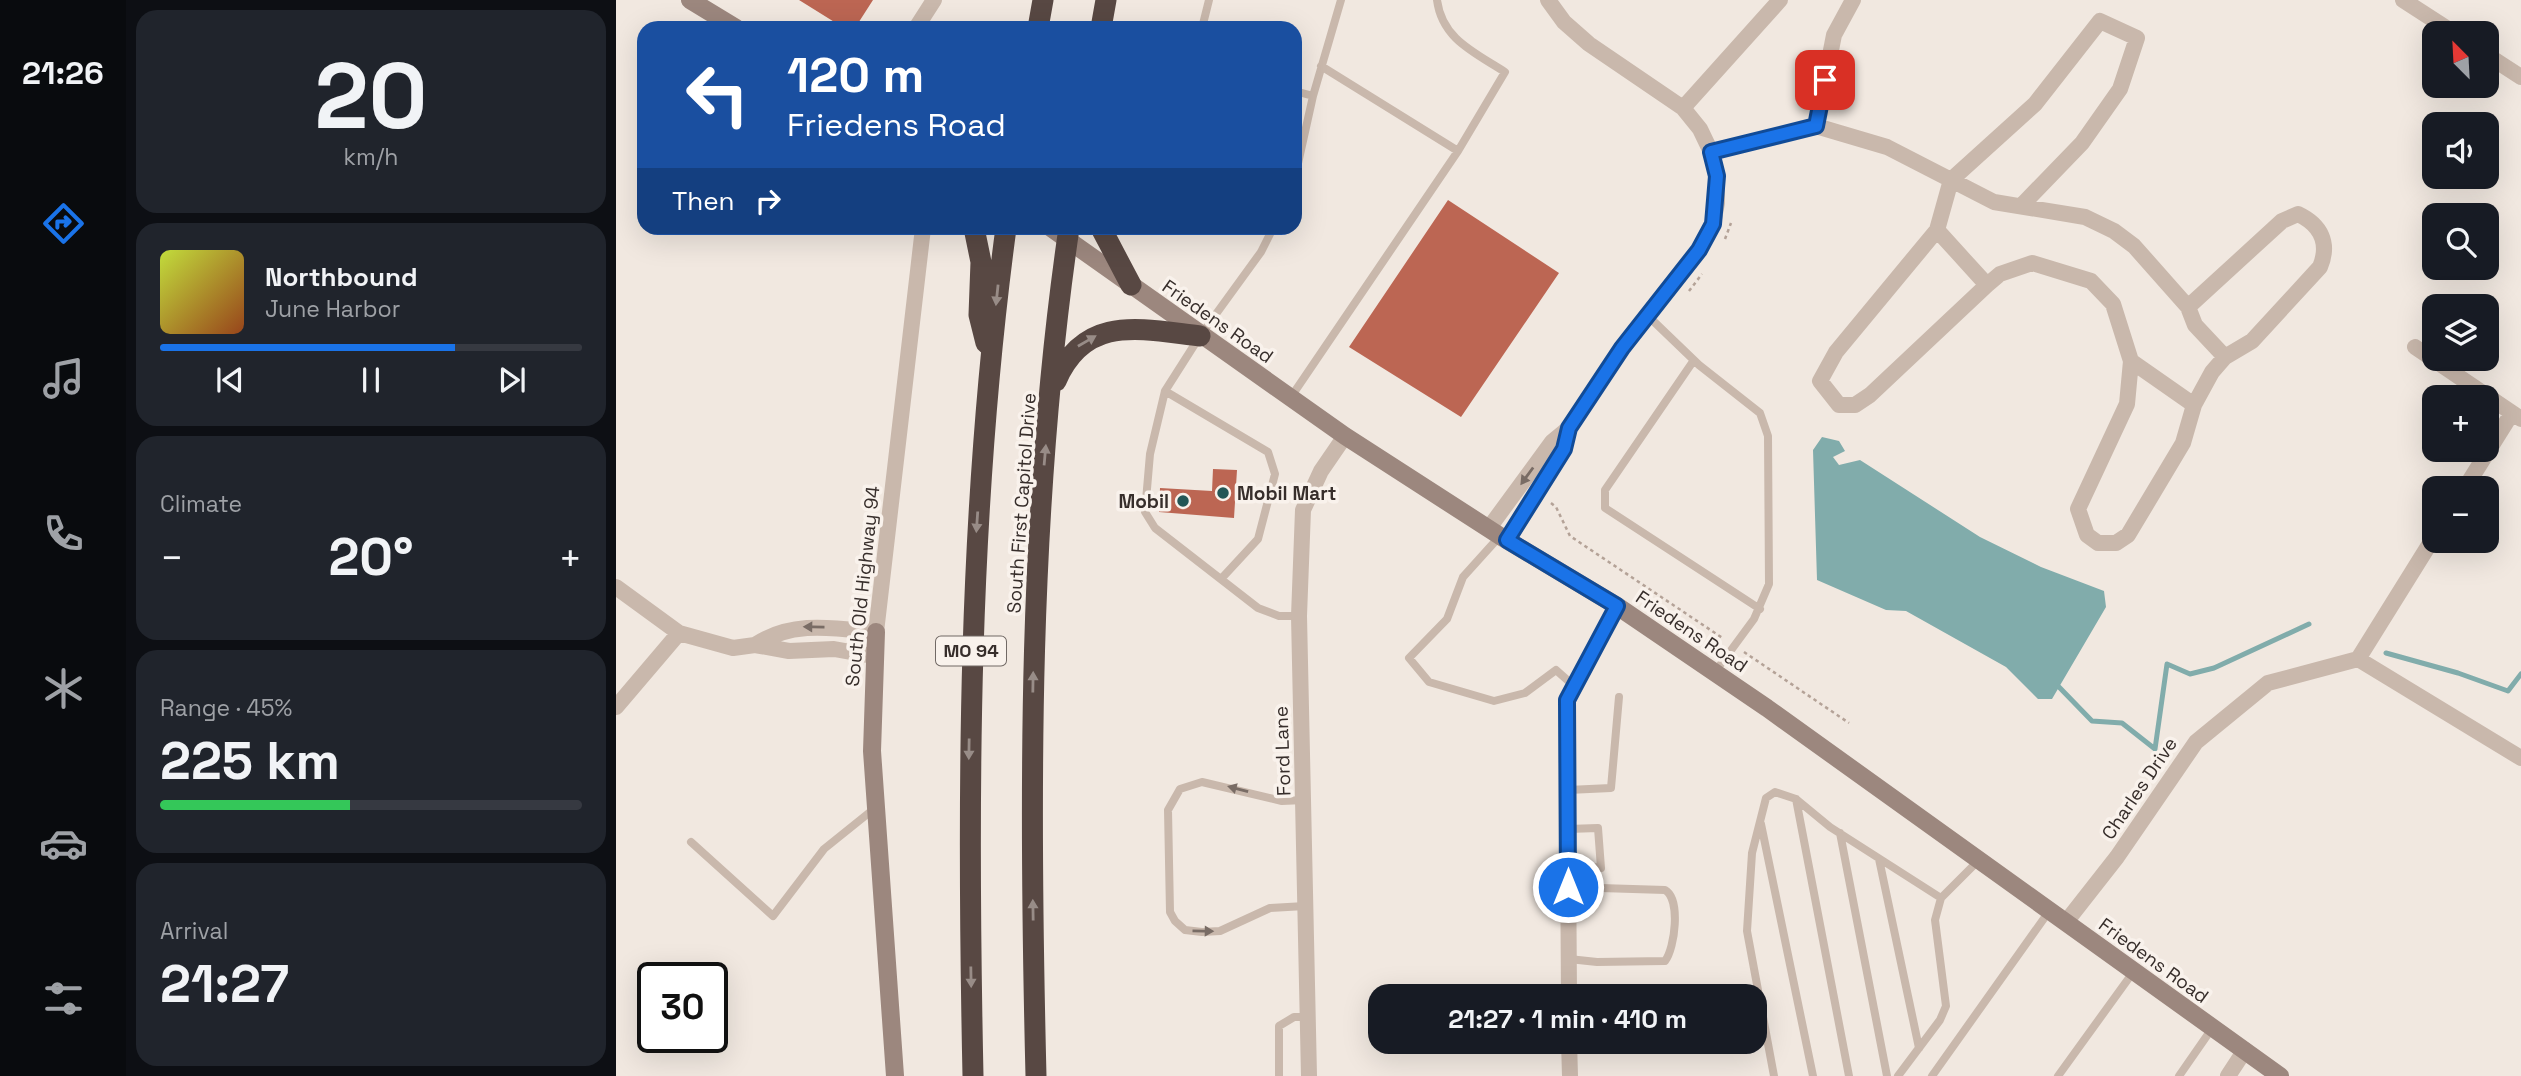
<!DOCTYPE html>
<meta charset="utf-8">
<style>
:root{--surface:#171b24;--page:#20242c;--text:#f1f3f6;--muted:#9ea1a6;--line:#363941;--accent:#1a73e8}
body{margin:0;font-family:"Space Grotesk",sans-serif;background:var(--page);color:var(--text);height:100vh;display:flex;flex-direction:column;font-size:26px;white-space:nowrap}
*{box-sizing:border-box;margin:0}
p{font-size:23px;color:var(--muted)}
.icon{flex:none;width:38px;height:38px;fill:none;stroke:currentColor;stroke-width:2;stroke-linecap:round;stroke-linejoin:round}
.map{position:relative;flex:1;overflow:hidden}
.side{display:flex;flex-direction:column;gap:10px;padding:10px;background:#0d0f14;width:490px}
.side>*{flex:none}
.banner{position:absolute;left:21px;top:21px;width:665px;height:214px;border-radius:21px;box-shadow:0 7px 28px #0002;background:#1a4fa0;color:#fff;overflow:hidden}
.needle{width:46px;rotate:336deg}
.tools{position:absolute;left:1806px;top:21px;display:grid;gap:14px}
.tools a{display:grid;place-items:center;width:77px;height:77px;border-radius:14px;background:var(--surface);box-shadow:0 7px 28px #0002;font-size:35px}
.speed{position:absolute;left:21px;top:962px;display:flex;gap:14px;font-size:35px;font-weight:700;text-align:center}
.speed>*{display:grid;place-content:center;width:91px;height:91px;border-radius:50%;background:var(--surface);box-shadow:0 7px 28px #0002;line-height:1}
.speed .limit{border:4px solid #111;border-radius:10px;background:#fff;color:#111}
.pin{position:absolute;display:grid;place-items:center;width:60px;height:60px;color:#fff;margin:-30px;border-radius:14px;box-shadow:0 4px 10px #0006}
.me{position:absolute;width:77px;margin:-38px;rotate:0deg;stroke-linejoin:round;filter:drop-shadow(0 0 5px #0008)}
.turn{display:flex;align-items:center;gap:24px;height:147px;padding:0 35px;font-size:32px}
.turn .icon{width:91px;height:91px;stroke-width:2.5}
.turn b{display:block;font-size:49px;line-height:60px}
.then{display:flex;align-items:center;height:66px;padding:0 35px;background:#0003;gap:14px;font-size:26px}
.big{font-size:52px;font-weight:800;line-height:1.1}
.side .tile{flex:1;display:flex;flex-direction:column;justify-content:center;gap:10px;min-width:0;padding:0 24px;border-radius:21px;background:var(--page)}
.side .dial{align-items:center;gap:0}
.dial b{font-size:91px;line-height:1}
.song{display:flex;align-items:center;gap:21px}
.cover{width:84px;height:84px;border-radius:10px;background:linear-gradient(135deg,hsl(70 70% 55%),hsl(20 70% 35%))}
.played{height:7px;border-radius:4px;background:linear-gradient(90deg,var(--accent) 70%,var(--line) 70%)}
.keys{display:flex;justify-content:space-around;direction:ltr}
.heat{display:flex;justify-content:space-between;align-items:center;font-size:38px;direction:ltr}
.charge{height:10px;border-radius:5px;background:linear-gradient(90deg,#34c759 45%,var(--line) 0)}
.trip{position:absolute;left:752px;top:984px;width:399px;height:70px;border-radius:21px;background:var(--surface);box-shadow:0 7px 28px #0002;font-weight:800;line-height:70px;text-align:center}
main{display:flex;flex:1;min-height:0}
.tab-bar{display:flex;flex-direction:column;width:126px;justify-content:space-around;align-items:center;background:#090b0e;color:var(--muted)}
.tab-bar .icon{width:49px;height:49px}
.tab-bar .current{color:var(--accent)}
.tab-bar b{font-size:32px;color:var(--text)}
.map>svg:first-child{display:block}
.water{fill:#81acab}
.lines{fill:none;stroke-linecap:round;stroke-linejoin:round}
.stream{stroke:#81acab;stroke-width:5}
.building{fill:#bc6653}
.path{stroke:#b4a297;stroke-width:2.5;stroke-dasharray:3.5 3.5;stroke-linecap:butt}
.lane{stroke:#c9b8ac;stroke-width:8}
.street{stroke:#c9b8ac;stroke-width:16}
.secondary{stroke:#9c877e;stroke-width:18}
.highway{stroke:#584843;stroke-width:21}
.oneway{fill:#988c87}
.oneway2{fill:#796c65}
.route-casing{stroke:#114b97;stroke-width:18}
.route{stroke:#1a73e8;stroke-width:12}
.poi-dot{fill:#235656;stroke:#f9f2ec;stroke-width:2.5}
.labels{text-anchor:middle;stroke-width:7;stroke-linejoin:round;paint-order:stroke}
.shield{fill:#f9f2ec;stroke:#716965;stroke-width:2}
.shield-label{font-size:18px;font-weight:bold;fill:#372e2b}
.street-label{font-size:19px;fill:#372e2b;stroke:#f9f2ec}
.poi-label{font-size:19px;font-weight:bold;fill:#372e2b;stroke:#f9f2ec;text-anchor:start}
</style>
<main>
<nav class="tab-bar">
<b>21:26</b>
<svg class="icon current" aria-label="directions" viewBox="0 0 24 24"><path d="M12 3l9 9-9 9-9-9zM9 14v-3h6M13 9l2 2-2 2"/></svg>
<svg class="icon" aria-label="music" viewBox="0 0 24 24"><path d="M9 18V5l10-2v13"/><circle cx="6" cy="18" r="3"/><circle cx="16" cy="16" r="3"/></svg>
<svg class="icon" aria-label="phone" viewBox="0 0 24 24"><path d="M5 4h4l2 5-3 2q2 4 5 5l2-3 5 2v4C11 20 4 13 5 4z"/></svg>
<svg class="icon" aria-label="climate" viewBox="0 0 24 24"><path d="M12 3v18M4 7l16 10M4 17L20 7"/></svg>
<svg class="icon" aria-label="car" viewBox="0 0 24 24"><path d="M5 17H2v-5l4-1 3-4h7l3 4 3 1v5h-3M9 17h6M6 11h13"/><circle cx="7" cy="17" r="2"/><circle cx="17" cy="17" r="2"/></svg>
<svg class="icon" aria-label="filters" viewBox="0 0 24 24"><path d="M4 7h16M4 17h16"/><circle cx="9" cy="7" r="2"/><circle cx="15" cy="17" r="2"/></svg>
</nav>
<section class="side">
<div class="tile dial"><b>20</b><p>km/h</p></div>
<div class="tile">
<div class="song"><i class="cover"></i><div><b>Northbound</b><p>June Harbor</p></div></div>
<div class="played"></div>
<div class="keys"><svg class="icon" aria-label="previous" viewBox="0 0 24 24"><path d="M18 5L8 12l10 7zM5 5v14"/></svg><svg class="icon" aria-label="pause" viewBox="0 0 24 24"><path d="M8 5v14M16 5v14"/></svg><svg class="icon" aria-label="next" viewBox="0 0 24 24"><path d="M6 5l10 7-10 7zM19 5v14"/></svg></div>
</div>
<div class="tile"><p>Climate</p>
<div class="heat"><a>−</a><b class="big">20°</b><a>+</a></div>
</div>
<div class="tile"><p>Range · 45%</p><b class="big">225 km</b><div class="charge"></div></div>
<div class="tile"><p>Arrival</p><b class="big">21:27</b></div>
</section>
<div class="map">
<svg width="1905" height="1076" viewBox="0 0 1905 1076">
<rect width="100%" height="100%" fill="#f1e8e0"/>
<path class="water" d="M1206 437 1223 441 1229 451 1217 457 1223 465 1244 460 1364 537 1425 567 1488 591 1490 607 1436 699H1422L1390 667 1290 611 1270 610 1201 580 1197 450Z"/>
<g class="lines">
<path class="stream" d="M1770 653 1842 673 1892 691 1905 674
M1443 687 1476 721 1506 723 1539 749 1551 664 1574 674 1598 668 1693 624"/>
</g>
<path class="building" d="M183 0H257L239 28H228Z
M832 200 943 273 845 417 733 347Z
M597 469 621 470 618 518 543 512 544 488 596 491Z"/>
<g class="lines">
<path class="path" d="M1109 239 1115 223
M1073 291 1086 274
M935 503 940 507 954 536 1108 639
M1128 652 1233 723"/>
<path class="lane" d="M586 28 593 0
M705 66 842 151 889 72C858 52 826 39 821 0
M679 91 697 96
M679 177 697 96 725 0
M657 228 645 252 584 336 549 391 534 454 529 512 539 528 642 608 663 616H683
M1031 315 1083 365 1144 413 1152 436 1153 584 1138 619 1099 672
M1078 360 989 490V508L1144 609
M549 391 652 452 659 474 642 539 605 579
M675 397 842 151
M884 536 847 577 831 619 793 658 813 682 878 701 909 693 940 670 958 686
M952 790 995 788 1003 697
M1180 799 1233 1076
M688 800 666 801 586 782 564 789 552 810 554 912 559 921 569 930 586 932 604 931 654 908 689 906
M1145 824 1197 1076
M952 829 982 828 985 868 952 864
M1224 833 1271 1076
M75 842 157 916 208 849 259 808
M1263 859 1303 1048
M952 887 1049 890C1065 899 1059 948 1049 961L981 962 953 959
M912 1041 954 1049
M778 1045 893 1041
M663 1076V1026L678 1017H692
M1158 1076 1131 931 1136 853 1150 798 1159 792 1180 799 1214 827 1325 898
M1282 1076 1324 1020 1330 1006 1319 920 1325 898 1364 859
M1316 1076 1434 910
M1442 1076 1518 971
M1563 1076 1597 1027"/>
<path class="street" d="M1787 0 1838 33
M300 28 318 0
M1871 55 1905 77
M1067 108 1164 0
M1200 126 1218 35 1237 0
M1095 152 1200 126 1271 147 1378 202 1469 217 1498 231 1518 246 1572 307 1579 325 1609 357 1596 372 1578 405 1567 443 1512 535 1500 543H1482L1471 535 1462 509 1511 404 1515 361
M1406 205 1466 143 1504 89 1521 38 1484 21 1419 104 1335 180 1321 230 1371 285 1384 274 1416 263 1475 281 1497 304 1515 361 1578 405
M1321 230 1220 352 1204 381 1223 405H1239L1254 395 1371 285
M1572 307 1666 221 1682 214C1705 225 1714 243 1704 267L1636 341 1609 357
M1799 347 1905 419
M1849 488 1896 413
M873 528 936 442 953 428 1006 348 1083 250 1097 224 1101 203V176L1095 152 1084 129 1067 108 973 44 948 22 932 0
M892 540 948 448 953 428
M0 587 63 633 117 648 139 645 173 651 218 649 257 656
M139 645C176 620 218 628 260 632L307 228
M1742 659 1818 537
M0 707 63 633
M1450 922 1501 857 1580 742 1652 683 1742 659 1905 758
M953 996 951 700 1001 606
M953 1041 954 1076
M693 1076 683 616 687 510 705 471 729 436
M1612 1076 1629 1050"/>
<path class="secondary" d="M74 0 120 28
M435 228 729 436 884 536 1001 606 1151 708 1664 1076
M260 632 256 751 279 1076"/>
<path class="highway" d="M422 28 427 0
M485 28 490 0
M358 228 365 262 363 315 370 343
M485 228 515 285
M440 381C469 314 524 329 584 336
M357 1076C351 792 352 510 390 228
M420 1076C413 793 412 508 453 228"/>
</g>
<defs><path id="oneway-solid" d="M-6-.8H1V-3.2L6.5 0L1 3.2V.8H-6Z" transform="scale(1.75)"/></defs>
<g class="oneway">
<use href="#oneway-solid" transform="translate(381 295) rotate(96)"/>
<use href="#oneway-solid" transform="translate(471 341) rotate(-30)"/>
<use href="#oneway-solid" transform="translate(429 455) rotate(-85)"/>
<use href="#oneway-solid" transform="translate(361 522) rotate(94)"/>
<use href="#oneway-solid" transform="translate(417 682) rotate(-89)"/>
<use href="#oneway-solid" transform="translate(353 749) rotate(91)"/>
<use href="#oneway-solid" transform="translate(417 910) rotate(-91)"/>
<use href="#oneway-solid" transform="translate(355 977) rotate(89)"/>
</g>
<g class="oneway2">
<use href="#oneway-solid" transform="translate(911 476) rotate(126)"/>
<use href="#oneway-solid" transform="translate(198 627) rotate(-179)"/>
<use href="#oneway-solid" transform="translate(622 789) rotate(-165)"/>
<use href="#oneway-solid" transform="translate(587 931) rotate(1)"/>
</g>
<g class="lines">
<g class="route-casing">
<path id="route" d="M952 887 951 700 1001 606 891 540 948 449 953 428 1006 348 1083 250 1097 224 1101 176 1095 152 1200 126 1209 80"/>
</g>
<use href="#route" class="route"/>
</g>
<g class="poi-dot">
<circle cx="607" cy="493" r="7"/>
<circle cx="567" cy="501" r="7"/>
</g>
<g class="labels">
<rect class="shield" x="320" y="636.5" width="70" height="29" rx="5"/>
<g class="shield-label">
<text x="355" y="657">MO 94</text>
</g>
<g class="street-label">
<text transform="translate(602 321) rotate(35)" y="7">Friedens Road</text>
<text transform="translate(405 503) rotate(-86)" y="7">South First Capitol Drive</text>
<text transform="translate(246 586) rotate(-84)" y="7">South Old Highway 94</text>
<text transform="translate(1076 631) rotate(34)" y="7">Friedens Road</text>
<text transform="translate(666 751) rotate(-92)" y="7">Ford Lane</text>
<text transform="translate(1523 788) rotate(-56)" y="7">Charles Drive</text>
<text transform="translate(1538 960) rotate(36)" y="7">Friedens Road</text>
</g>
<g class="poi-label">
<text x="621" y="500">Mobil Mart</text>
<text x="553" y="508" text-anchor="end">Mobil</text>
</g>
</g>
</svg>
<div class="tools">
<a><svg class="needle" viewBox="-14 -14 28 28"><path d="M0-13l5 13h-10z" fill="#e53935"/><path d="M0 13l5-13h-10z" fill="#9ea1a6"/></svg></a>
<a><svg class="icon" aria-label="sound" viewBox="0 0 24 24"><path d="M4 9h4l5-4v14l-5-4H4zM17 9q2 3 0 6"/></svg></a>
<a><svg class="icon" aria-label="search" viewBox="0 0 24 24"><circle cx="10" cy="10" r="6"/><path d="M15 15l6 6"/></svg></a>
<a><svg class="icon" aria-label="layers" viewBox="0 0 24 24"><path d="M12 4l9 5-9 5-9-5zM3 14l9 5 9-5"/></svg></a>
<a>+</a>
<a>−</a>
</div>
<div class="speed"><div class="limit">30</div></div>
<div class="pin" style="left:1209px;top:80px;background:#d93025"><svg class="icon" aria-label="arrive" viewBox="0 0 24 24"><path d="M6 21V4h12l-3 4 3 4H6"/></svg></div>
<svg class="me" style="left:952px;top:887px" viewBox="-20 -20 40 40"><circle r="17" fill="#1a73e8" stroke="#fff" stroke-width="3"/><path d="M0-11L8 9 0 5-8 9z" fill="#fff"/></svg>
<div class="trip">21:27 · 1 min · 410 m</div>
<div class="banner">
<div class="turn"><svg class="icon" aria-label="left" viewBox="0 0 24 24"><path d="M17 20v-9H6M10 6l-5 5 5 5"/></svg><div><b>120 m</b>Friedens Road</div></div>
<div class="then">Then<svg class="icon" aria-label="right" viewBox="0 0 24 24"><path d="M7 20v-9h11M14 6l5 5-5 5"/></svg></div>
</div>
</div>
</main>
